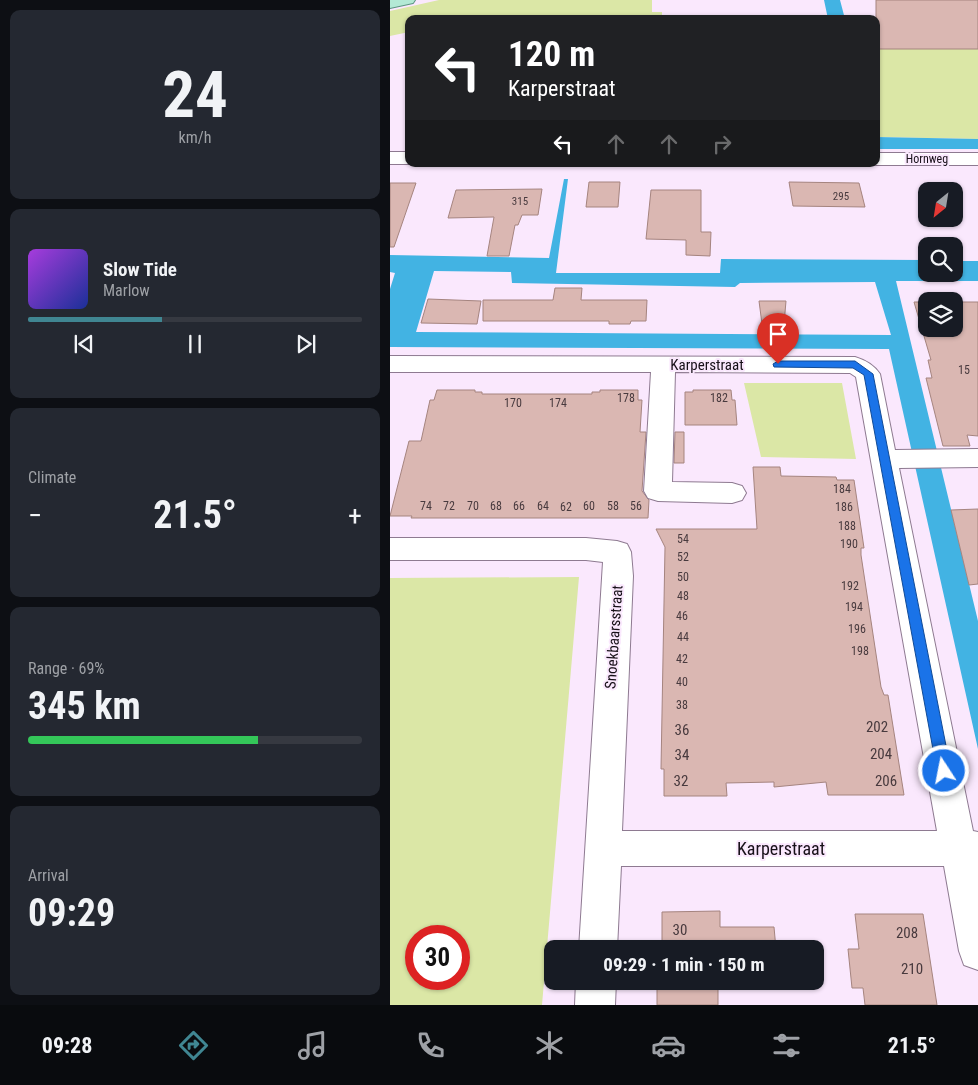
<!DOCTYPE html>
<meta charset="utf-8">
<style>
:root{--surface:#171b24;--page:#242831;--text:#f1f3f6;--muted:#9ea1a6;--line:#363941;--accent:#408692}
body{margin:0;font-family:"Roboto Condensed",sans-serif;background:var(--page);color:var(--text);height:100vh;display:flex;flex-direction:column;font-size:19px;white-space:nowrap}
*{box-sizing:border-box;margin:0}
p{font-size:16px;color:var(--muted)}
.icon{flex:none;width:28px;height:28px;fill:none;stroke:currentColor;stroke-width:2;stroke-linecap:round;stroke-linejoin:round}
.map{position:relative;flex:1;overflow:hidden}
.sheet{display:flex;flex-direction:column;gap:10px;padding:10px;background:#0d0f14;width:390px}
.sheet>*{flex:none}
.top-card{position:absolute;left:15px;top:15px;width:475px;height:152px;border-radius:10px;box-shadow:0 1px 4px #0004;background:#202124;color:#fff;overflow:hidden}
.needle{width:32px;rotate:210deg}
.controls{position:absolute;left:528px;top:182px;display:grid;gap:10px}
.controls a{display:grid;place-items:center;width:45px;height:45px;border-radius:10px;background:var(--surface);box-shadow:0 1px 4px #0004;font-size:25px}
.speed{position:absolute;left:15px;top:925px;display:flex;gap:10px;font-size:25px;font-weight:700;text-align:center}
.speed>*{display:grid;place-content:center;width:65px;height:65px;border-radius:50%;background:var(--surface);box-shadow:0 1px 4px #0004;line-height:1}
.speed .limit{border:8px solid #d22;background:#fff;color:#111}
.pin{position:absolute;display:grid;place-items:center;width:42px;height:42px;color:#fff;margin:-51px -21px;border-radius:50% 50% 50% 0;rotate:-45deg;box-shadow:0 0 5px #0007}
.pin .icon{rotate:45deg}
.me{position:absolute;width:55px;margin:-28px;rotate:349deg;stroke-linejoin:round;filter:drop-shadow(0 0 4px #0008)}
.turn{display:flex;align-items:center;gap:18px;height:105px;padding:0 20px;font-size:22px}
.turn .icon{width:65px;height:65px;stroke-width:2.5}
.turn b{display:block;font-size:35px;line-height:42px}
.lanes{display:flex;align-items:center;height:48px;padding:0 20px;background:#0003;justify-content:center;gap:25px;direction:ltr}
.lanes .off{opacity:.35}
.big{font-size:38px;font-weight:700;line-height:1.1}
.sheet .tile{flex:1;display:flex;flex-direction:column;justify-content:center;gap:8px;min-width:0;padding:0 18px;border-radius:10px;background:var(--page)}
.sheet .dial{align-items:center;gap:0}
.dial b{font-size:65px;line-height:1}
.song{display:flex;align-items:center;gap:15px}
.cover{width:60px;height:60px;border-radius:8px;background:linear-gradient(135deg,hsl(280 70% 55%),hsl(230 70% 35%))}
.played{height:5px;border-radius:2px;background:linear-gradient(90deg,var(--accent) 40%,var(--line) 40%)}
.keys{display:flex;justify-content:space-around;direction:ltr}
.heat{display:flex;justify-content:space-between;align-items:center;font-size:28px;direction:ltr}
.charge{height:8px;border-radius:4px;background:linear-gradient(90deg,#34c759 69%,var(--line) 0)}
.trip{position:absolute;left:154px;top:940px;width:280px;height:50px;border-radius:10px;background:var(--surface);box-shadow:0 1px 4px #0004;font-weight:700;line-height:50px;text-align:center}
.menu{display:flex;height:80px;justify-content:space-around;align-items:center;background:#090b0e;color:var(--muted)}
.menu .icon{width:35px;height:35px}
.menu .active{color:var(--accent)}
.menu b{font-size:22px;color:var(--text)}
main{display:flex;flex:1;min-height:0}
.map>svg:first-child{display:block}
.green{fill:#dbe7a6;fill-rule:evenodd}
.water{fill:#42b3e3;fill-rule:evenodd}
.building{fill:#dab7b2;stroke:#a5847f}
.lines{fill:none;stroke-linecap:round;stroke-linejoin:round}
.minor-casing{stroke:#8e7a91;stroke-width:2}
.major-casing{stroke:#5c9381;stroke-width:2}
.minor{fill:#fff;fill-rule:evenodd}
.major{fill:#b3e9d5;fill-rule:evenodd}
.route{fill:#1a73e8;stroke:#114b97}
.labels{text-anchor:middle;stroke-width:4;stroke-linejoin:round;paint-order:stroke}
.far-number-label{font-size:11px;fill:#483a3e}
.far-street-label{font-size:12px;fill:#171018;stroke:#fae8fd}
.number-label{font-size:12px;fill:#483a3e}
.street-label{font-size:15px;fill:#171018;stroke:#fae8fd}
.near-number-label{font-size:15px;fill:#483a3e}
.near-street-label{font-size:18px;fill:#171018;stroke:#fae8fd}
</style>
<main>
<section class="sheet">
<div class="tile dial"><b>24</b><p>km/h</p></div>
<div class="tile">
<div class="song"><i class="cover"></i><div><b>Slow Tide</b><p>Marlow</p></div></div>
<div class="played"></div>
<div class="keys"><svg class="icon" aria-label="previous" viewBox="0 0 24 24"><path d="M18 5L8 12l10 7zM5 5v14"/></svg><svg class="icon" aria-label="pause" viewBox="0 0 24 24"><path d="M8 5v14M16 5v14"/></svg><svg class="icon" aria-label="next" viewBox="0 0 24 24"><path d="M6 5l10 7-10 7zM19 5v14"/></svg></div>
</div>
<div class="tile"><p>Climate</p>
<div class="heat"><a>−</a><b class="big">21.5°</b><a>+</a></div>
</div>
<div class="tile"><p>Range · 69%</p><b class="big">345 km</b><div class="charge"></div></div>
<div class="tile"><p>Arrival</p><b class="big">09:29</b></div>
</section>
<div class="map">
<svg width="588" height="1005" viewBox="0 0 588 1005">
<rect width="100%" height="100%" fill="#fae8fd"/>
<path class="green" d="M49 0H262V12H272V19H85V17L76 19H19V32L0 36V11Z
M486 48H588V139L486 137Z
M354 383H452L466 459 371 457Z
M189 577 152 1005H0V578ZM26 936H69V979H26Z"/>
<path class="water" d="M434 0H450L455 19H438Z
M486 137 588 139V149H486Z
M174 179H178L166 273H330L331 259 536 260V274H564V261H588V281H506L588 621V749L499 349 0 347V289L5 273 0 272V255L159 258ZM44 271 121 272 122 283 345 287 350 283 485 282 501 335 26 332Z"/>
<path class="building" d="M486 0H588V49H486Z
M199 182H230L228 207H196Z
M399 182 469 183 475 207 403 206Z
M0 183H26L4 247H0Z
M152 189 148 215H132L128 225H125L119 256H97L104 217 58 218 66 190Z
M261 190H311V232H321L320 256 296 255V240L256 239Z
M165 288H192L191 300H257L256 321H241L240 324H219V321H93V300H163Z
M38 299 91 301 87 324 31 323Z
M369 301H396L394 324H372Z
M524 302H536V329H564V302H588V436L577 435 580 446H553L536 378H542L538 360H541Z
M47 390H85V392H92V394H202V392H210V390H248V400H252L250 432H256L252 491 259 500 258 518H21L22 516H0L19 441H31L40 400H44Z
M303 390H341L342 400H345L347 425H295V392H303Z
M285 432H294V463H284Z
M363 467H390L391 476 446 477 447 480H464L474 548H471V555L491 687 494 695H498L514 795H438L436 782 384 787V782L336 783 337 796H274V769H271L275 547 266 529H367Z
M588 509V584L579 585 561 510Z
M330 911V927H384L386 949H268V944H272V912Z
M465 914H533L547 1005H475L473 988H462L458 949H469Z
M267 981H331L328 983V1005H267Z"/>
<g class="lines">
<g class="minor-casing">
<path id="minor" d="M0 152H19V164H0Z
M486 153H588V165H486L482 164H486Z
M0 356 465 357C475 360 484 365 490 374L505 450 588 449V467L509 468 583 831 588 832V970L574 965 569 951 554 866H231L227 949H189L213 562 196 560H0V538H196L227 541 237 544 241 552 243 576 232 831H547L466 377 460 373 285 372 282 482 342 483 352 486 356 493 352 500 342 503 268 501 258 498 254 491 261 372H0Z
M186 981H226L225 1005H185Z"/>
</g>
<g class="major-casing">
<path id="major" d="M0 0H25L23 3 0 8Z"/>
</g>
<use href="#minor" class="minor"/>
<use href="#major" class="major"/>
</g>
<path class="route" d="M388 361H465L483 374 561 771 559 775 554 777 549 775 547 771 474 375 463 368 384 367 383 364Z"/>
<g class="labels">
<g class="far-number-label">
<text x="451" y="200">295</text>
<text x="130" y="205">315</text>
</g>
<g class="far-street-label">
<text x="537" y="163">Hornweg</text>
</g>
<g class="number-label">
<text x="574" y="374">15</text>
<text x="236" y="402">178</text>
<text x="329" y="402">182</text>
<text x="123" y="407">170</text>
<text x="168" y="407">174</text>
<text x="452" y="493">184</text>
<text x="36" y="510">74</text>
<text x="59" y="510">72</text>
<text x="83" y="510">70</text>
<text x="106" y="510">68</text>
<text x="129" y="510">66</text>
<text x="153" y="510">64</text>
<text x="199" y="510">60</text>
<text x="223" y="510">58</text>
<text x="246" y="510">56</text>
<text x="176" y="511">62</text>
<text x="454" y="511">186</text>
<text x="457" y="530">188</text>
<text x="293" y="543">54</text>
<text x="459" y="548">190</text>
<text x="293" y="561">52</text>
<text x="293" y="581">50</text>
<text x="460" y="590">192</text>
<text x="293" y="600">48</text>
<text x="464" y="611">194</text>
<text x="292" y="620">46</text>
<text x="467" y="633">196</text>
<text x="293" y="641">44</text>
<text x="470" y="655">198</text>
<text x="292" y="663">42</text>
<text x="292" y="686">40</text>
<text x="292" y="709">38</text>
</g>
<g class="street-label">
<text x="317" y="370">Karperstraat</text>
<text transform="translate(224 637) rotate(-86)" y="5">Snoekbaarsstraat</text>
</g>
<g class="near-number-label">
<text x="487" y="732">202</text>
<text x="292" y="735">36</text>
<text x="491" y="759">204</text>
<text x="292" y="760">34</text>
<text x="291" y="786">32</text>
<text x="496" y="786">206</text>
<text x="290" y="935">30</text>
<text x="517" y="938">208</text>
<text x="522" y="974">210</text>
</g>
<g class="near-street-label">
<text x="391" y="855">Karperstraat</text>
</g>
</g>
</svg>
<div class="controls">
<a><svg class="needle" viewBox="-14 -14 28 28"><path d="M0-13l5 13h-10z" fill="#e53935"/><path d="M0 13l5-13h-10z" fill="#9ea1a6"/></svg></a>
<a><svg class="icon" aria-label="search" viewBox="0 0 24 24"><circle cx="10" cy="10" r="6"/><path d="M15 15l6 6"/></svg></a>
<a><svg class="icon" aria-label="layers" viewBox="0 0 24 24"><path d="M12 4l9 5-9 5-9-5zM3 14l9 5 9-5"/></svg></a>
</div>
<div class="speed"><div class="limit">30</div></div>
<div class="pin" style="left:388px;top:364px;background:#d93025"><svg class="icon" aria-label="arrive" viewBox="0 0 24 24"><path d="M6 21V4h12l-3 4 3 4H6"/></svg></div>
<svg class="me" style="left:554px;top:771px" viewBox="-20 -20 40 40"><circle r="17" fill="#1a73e8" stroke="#fff" stroke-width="3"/><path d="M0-11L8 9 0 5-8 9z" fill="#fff"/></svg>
<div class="trip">09:29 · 1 min · 150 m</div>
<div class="top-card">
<div class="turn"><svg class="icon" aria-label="left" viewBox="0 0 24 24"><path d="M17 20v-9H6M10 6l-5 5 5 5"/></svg><div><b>120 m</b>Karperstraat</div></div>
<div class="lanes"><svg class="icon" aria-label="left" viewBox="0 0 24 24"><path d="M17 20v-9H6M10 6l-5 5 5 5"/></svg><svg class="icon off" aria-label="ahead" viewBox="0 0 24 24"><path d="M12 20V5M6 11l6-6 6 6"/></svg><svg class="icon off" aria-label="ahead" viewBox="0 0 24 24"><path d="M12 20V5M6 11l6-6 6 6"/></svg><svg class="icon off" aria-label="right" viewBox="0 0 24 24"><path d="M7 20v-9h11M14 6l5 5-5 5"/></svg></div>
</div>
</div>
</main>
<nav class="menu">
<b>09:28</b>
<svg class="icon active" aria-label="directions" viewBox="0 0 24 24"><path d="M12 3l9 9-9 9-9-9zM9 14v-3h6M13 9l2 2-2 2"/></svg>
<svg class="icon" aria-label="music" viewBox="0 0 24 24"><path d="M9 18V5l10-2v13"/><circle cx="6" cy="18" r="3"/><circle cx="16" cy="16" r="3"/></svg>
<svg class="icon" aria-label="phone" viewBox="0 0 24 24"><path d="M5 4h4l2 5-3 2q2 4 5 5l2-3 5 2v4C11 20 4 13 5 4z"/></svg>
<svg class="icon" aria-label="climate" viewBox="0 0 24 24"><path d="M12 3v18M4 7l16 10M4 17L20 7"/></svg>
<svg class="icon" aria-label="car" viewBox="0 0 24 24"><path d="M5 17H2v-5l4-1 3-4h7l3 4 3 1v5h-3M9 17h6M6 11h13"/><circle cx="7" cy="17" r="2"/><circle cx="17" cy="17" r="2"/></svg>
<svg class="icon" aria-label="filters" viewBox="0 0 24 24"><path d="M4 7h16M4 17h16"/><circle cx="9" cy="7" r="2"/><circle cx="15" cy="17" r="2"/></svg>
<b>21.5°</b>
</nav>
